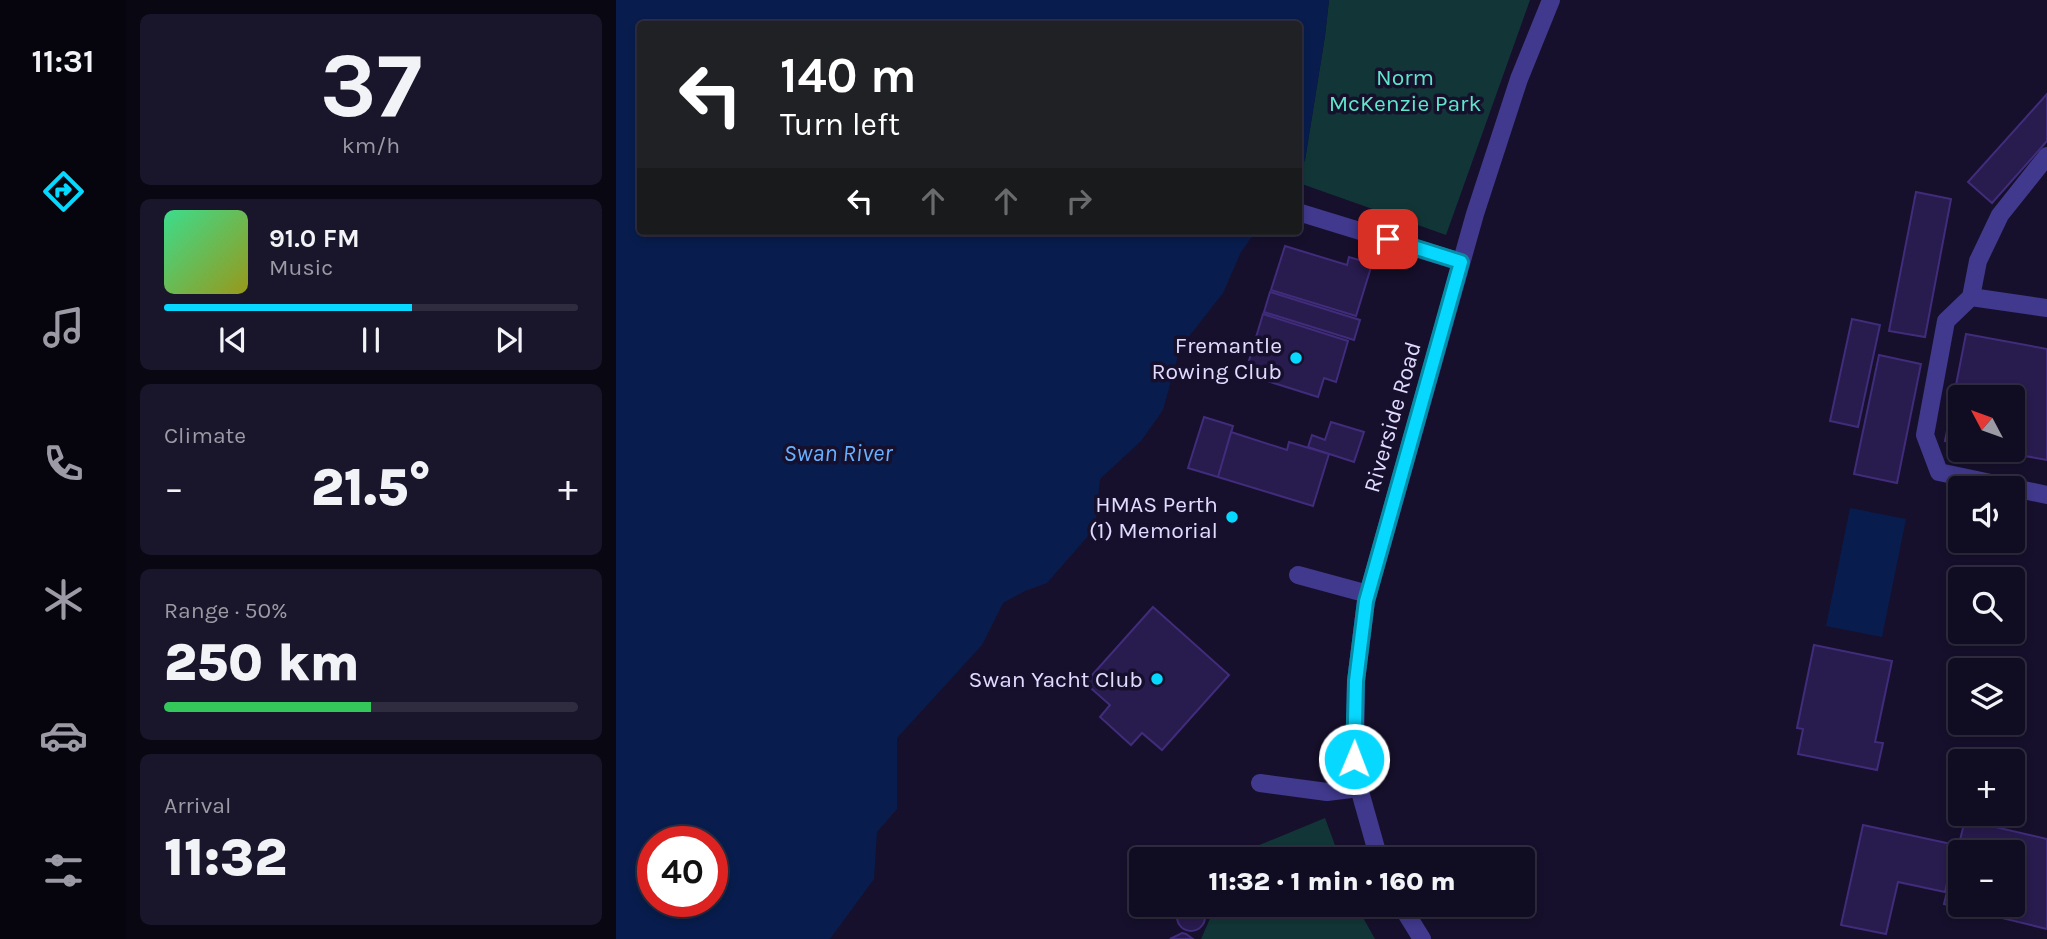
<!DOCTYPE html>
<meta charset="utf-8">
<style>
:root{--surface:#100c21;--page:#19152a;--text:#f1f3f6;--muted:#9c9ba5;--line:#302c3f;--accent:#07d8ff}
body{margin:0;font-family:Karla,sans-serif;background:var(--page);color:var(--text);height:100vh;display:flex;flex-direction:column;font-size:26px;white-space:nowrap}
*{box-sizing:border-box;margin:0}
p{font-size:23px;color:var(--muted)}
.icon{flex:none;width:38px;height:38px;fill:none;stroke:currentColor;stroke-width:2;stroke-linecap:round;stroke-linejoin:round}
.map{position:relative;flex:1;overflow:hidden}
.sheet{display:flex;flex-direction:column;gap:14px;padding:14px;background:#090712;width:490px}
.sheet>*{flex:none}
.banner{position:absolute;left:21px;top:21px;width:665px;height:214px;border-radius:7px;box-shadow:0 4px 10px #0003,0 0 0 2px var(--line);background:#202124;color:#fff;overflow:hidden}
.needle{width:46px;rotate:311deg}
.buttons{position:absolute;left:1332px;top:385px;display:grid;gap:14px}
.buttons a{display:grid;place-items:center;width:77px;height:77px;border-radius:7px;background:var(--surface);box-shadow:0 4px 10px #0003,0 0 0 2px var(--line);font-size:35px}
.speed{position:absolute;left:21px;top:826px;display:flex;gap:14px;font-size:35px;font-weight:700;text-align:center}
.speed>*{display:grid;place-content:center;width:91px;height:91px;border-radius:50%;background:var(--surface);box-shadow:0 4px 10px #0003,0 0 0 2px var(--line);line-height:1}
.speed .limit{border:10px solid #d22;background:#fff;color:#111}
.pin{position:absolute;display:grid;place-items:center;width:60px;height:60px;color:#fff;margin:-30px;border-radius:14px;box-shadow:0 4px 10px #0006}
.me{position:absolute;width:77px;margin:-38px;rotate:1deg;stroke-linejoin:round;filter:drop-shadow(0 0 5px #0008)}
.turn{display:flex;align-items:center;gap:24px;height:147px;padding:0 28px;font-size:32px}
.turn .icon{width:91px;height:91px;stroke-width:2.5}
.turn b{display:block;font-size:49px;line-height:60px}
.lanes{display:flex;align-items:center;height:66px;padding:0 28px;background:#0003;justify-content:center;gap:35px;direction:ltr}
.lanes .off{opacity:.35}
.big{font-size:52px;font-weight:800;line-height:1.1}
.sheet .tile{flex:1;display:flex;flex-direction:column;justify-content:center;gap:10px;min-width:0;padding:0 24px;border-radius:10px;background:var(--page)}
.sheet .dial{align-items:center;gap:0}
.dial b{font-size:91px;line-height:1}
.song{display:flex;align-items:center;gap:21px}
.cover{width:84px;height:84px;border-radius:10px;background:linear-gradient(135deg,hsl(150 70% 55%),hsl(60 70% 35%))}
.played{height:7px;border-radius:4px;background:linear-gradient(90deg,var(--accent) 60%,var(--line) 60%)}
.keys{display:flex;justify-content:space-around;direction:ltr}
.heat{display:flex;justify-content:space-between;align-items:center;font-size:38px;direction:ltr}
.charge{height:10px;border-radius:5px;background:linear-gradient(90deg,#34c759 50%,var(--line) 0)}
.trip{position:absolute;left:513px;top:847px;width:406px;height:70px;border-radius:7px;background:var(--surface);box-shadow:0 4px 10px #0003,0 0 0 2px var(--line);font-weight:800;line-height:70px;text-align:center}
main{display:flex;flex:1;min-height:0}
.tabs{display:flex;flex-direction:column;width:126px;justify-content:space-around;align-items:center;background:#06050d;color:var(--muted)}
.tabs .icon{width:49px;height:49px}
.tabs .active{color:var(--accent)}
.tabs b{font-size:32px;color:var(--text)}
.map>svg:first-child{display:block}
.green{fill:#123637}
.water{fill:#081d4d;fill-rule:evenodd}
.building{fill:#281b4e;stroke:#402c7b;stroke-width:2;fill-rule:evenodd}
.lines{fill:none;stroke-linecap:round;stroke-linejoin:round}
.minor{stroke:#40398d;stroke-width:18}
.route-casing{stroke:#058ca6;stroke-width:18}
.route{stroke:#07d8ff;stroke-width:12}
.poi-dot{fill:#07d8ff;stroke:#16102c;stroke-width:2.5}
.labels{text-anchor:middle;stroke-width:7;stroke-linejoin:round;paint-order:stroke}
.park-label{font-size:23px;fill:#5fe7cc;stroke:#16102c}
.poi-label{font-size:23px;fill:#e1dbff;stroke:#16102c;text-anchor:end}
.street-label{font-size:23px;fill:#e1dbff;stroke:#16102c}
.water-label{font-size:24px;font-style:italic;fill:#69b1ff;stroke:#16102c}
</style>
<main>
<nav class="tabs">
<b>11:31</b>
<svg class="icon active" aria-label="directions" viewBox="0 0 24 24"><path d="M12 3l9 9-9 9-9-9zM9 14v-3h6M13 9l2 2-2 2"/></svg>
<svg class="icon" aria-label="music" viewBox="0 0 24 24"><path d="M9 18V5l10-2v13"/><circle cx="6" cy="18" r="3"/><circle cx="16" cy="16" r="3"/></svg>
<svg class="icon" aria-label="phone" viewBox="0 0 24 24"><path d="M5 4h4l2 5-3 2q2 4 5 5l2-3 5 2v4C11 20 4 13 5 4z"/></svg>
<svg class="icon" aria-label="climate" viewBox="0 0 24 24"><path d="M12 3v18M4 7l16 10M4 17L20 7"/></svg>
<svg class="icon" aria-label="car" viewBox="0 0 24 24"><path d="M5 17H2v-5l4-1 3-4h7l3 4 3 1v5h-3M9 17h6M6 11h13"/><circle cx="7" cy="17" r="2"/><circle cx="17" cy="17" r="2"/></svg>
<svg class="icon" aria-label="filters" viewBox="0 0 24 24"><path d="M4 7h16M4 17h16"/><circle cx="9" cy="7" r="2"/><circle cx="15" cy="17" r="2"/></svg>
</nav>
<section class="sheet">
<div class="tile dial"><b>37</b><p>km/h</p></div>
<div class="tile">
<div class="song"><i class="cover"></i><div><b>91.0 FM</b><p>Music</p></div></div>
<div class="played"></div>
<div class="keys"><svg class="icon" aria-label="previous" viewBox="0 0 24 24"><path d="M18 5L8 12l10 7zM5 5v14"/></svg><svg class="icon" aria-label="pause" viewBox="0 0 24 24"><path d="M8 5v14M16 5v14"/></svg><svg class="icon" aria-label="next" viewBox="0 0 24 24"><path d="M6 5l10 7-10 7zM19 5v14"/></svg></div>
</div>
<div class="tile"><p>Climate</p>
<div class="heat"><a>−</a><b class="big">21.5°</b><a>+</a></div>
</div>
<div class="tile"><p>Range · 50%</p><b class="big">250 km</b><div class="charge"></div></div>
<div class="tile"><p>Arrival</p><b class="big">11:32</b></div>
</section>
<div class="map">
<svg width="1431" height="939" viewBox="0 0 1431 939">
<rect width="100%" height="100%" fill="#16102c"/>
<path class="green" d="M713 0H914L830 235 683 183V171L689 160 709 36Z
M709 818 724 859H621L624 853Z
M600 905H740L759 939H585Z"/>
<path class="water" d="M0 0H713L709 36 689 160 683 171 682 24H24V231H640L625 252 607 293 564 348 547 410 525 441 484 479 479 528 431 583 409 591 387 603 366 645 281 738V809L261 832 258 879 214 939H0ZM37 842H96V901H37Z
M1234 508 1290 519 1266 637 1210 626Z"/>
<path class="building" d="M1431 94V141L1376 203 1352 182Z
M1300 192 1335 199 1309 337 1273 331Z
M669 246 731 265 733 257 756 264 740 316 655 290Z
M654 292 744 320 738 340 648 312Z
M647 314 732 341 720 382 708 378 702 397 629 374Z
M1236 319 1264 325 1242 427 1214 421Z
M1350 334 1431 349V460L1376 450H1396V397H1344V444L1329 441Z
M1263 355 1305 364 1281 483 1238 474Z
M588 417 617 426 602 477 572 468Z
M715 422 748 432 738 462 692 447 696 435 709 440Z
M615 432 671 450 673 442 713 454 697 506 602 477Z
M537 607 613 675 546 750 526 733 515 745 484 717 494 705 469 683Z
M1198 645 1276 661 1259 742 1267 743 1261 770 1182 754 1187 729 1181 728Z
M1349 820 1431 839V929L1328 904ZM1344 852H1396V905H1344Z
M1247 825 1340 845 1329 892 1282 882 1270 934 1225 925Z
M561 917a14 14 0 1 1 28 0a14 14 0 1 1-28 0Z
M566 933 570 934 577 939H554Z"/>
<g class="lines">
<path class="minor" d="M1431 156 1384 215 1362 261 1355 297 1330 321 1309 435 1323 472 1431 495
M682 212 845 262
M1355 297 1431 308
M682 575 752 594
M644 783 711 792 743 788
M763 859 743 788 739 759 740 681 750 601 859 214 903 79 935 0
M785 905 806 939"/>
</g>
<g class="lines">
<g class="route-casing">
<path id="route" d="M738 759 740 681 750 601 845 262 772 239"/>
</g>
<use href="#route" class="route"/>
</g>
<g class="poi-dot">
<circle cx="680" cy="358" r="7"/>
<circle cx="616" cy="517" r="7"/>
<circle cx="541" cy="679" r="7"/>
</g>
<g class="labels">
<g class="park-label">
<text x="789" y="85">Norm<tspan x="789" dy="26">McKenzie Park</tspan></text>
</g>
<g class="poi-label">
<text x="666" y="353">Fremantle<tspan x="666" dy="26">Rowing Club</tspan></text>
<text x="602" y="512">HMAS Perth<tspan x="602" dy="26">(1) Memorial</tspan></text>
<text x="527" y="687">Swan Yacht Club</text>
</g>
<g class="street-label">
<text transform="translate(776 417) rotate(-74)" y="8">Riverside Road</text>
</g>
<g class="water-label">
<text x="222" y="461">Swan River</text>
</g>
</g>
</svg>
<div class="buttons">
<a><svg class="needle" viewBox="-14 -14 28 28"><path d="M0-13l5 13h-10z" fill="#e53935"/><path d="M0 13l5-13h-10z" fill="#9c9ba5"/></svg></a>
<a><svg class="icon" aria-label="sound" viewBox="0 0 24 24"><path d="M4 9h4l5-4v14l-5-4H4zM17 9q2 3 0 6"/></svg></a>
<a><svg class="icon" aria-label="search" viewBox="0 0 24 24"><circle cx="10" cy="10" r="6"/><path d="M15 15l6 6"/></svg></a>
<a><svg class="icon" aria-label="layers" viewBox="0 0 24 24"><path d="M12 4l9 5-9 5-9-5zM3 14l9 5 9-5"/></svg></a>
<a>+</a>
<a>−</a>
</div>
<div class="speed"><div class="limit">40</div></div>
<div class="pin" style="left:772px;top:239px;background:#d93025"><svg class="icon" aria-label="arrive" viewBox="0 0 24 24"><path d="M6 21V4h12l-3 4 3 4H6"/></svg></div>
<svg class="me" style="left:738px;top:759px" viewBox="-20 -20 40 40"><circle r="17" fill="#07d8ff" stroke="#fff" stroke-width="3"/><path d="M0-11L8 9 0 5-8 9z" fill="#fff"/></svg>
<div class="trip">11:32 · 1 min · 160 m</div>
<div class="banner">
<div class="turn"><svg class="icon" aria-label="left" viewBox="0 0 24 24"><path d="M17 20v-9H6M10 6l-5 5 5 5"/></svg><div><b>140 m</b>Turn left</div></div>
<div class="lanes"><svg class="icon" aria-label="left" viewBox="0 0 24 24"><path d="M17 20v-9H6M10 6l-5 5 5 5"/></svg><svg class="icon off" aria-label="ahead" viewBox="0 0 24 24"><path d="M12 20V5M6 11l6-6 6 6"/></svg><svg class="icon off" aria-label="ahead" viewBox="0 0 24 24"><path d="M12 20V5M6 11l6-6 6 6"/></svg><svg class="icon off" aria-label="right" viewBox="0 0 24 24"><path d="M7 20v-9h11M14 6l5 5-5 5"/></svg></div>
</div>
</div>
</main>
